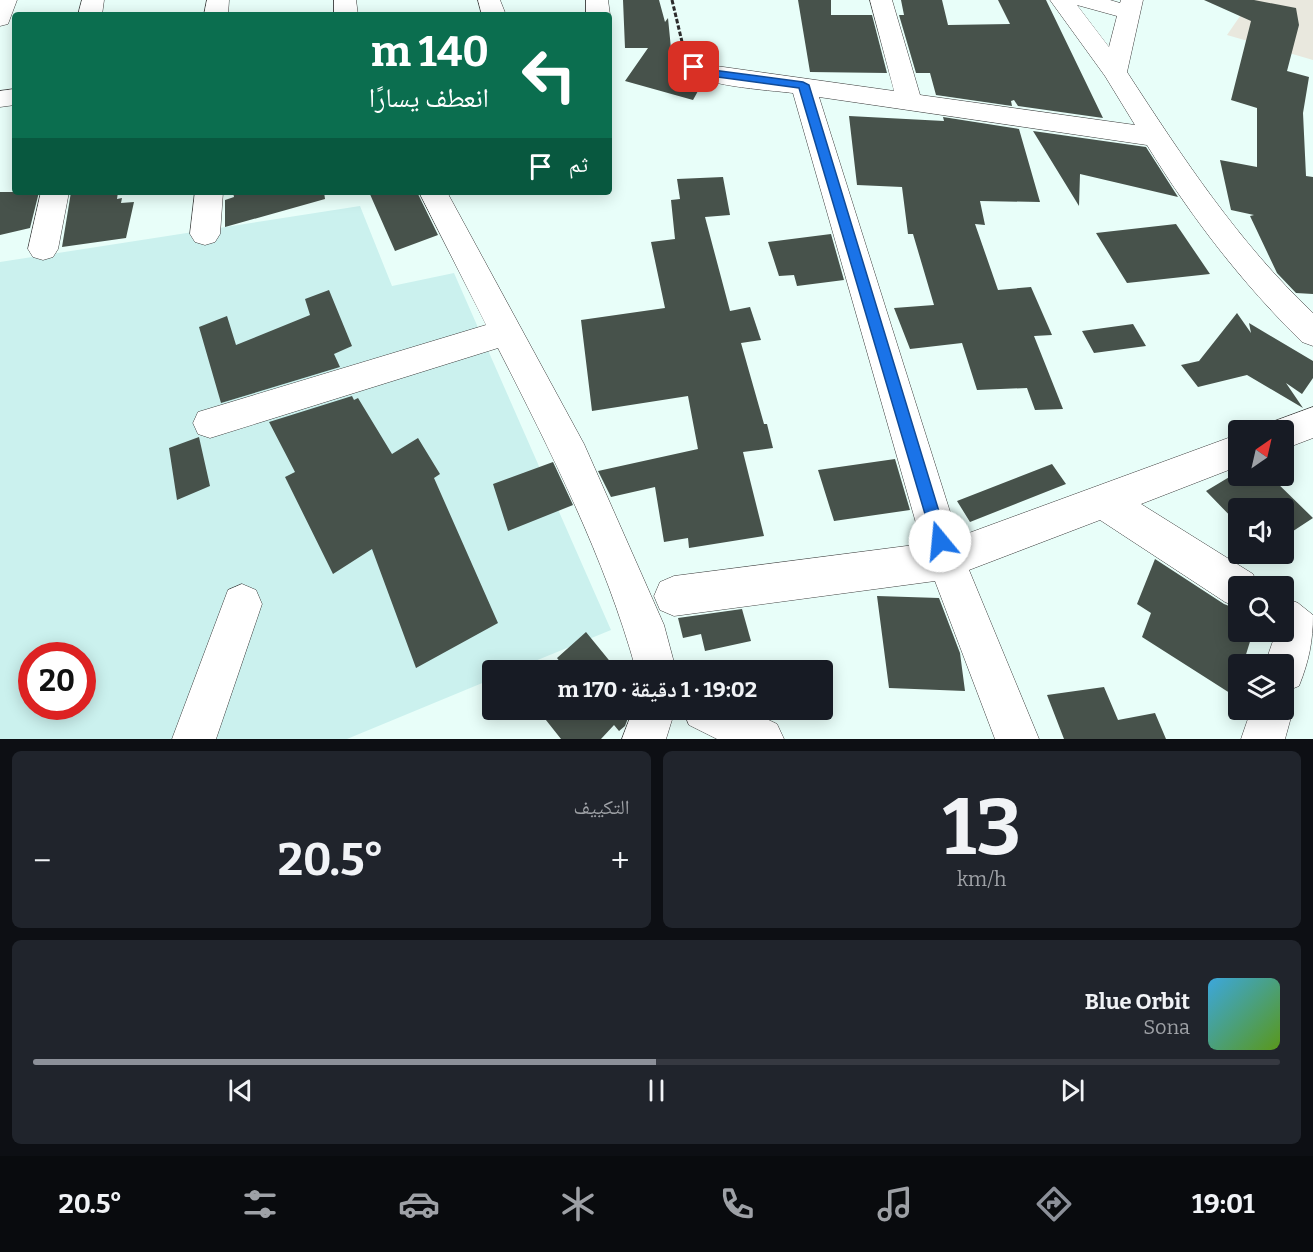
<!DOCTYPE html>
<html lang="ar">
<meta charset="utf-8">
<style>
:root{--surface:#171b24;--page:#20242c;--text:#f1f3f6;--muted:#9ea1a6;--line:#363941;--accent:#8c9099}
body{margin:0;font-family:Bitter,"Noto Naskh Arabic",serif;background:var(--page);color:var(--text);direction:rtl;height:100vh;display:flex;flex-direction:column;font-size:22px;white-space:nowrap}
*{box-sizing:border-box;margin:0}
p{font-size:20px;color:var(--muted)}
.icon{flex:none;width:33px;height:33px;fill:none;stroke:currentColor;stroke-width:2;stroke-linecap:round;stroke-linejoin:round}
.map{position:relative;height:739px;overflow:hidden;direction:ltr}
.details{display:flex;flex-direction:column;gap:12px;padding:12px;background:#0d0f14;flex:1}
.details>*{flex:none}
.guide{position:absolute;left:12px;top:12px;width:600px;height:183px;border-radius:6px;box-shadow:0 3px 15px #0003;direction:rtl;background:#0b6e4f;color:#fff;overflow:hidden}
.needle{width:39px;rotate:34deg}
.buttons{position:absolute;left:1228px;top:420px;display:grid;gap:12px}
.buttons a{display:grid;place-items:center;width:66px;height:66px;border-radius:6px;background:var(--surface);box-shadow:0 3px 15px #0003;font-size:30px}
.speed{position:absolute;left:18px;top:642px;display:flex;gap:12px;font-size:30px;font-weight:700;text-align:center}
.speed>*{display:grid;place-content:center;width:78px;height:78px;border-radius:50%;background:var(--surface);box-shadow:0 3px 15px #0003;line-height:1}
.speed .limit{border:9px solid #d22;background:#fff;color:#111}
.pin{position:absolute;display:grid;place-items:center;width:51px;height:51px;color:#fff;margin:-26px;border-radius:12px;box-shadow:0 3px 9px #0006}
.me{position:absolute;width:66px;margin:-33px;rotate:343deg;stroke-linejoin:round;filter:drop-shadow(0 0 4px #0008)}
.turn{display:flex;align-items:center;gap:21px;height:126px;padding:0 24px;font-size:27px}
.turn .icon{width:78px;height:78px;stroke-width:2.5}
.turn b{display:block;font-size:42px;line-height:51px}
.then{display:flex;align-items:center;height:57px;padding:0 24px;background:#0003;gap:12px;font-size:22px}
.big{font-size:45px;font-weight:700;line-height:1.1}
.details .tile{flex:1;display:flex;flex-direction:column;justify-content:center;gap:9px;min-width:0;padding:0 21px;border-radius:9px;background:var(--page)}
.details .dial{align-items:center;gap:0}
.dial b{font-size:78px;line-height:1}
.song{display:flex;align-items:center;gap:18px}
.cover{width:72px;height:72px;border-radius:9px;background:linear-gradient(135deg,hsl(200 70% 55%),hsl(90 70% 35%))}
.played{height:6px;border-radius:3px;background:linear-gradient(90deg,var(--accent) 50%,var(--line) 50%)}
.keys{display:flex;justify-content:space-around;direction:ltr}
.heat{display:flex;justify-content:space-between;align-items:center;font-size:33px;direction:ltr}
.details .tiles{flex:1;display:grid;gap:12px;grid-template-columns:1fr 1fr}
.tile:last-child{grid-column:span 2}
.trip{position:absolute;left:482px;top:660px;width:351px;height:60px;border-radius:6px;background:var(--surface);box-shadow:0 3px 15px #0003;font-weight:700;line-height:60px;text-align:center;direction:rtl}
.menu{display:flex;height:96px;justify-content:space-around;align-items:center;background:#090b0e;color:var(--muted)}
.menu .icon{width:42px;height:42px}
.menu .current{color:var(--accent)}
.menu b{font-size:27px;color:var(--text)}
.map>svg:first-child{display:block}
.industrial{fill:#e9e8de}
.farmland{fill:#cbf1ee;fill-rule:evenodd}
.building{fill:#47524b}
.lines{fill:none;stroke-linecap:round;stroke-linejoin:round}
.minor-casing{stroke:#3d3d3d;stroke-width:1}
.path{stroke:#2c2c2c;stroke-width:3;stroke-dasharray:4.5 2;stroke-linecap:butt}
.minor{fill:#fff;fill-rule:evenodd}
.route{fill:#1a73e8;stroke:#114b97;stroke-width:1.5}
</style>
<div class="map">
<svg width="1313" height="739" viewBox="0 0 1313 739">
<rect width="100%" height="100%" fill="#e8fef9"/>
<path class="industrial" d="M1251 0H1313V60L1227 35Z"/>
<path class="farmland" d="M360 206 392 286 454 273 611 630 513 670H492V679L347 739H0V262ZM32 656H82V706H32Z"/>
<path class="building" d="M623 0H659L665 22 668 18 673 69 703 82 693 100 625 81 648 48H625Z
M798 0H831V15H872L887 73 810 72Z
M901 0H942L948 25 1010 24 998 0H1046L1103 118 1018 106 1014 100 1011 101 1012 106 936 95 930 73H916L899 15H904Z
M1204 0H1254L1296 8 1299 25 1287 71 1309 77 1303 113 1306 176 1313 177V294L1296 293 1277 273 1250 216 1254 215 1231 210 1220 160 1257 167V108L1231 100 1251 21Z
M849 116 944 121 943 117 1019 129 1040 202 980 201 985 225 975 224 998 290 1031 287 1052 335 1034 336 1063 409 1035 410 1027 388 977 390 962 343 910 349 894 308 934 305 913 234H908L902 187 857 185Z
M1033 131 1146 147 1178 197 1080 174 1079 206Z
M723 177 730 215 705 217 730 311 750 307 761 340 741 343 764 424H767L773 448 743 452 764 536 689 548 688 538 664 542 655 487 611 497 598 471 698 449 688 396 592 411 581 320 665 308 651 242 675 239 671 200 680 199 677 179Z
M0 192H39L30 228 0 235Z
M71 192H118L117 199 122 198 121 203 134 202 126 238 62 247Z
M233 192H324L325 199 225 227V200L234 197Z
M369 192H417L438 235 395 251Z
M1176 224 1210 274 1127 283 1096 233Z
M831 234 844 280 797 286 794 275 779 276 768 242Z
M329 290 352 346 334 354 340 367 221 403 199 327 227 316 236 345 310 315 305 299Z
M1237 313 1251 333 1249 323 1313 361V378L1302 394 1286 383 1303 408 1247 375 1198 387 1181 365 1199 361Z
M1133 324 1146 346 1094 353 1082 331Z
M352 396 354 400 358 398 392 454 418 438 440 474 434 478 498 623 416 668 372 549 333 574 285 477 295 472 269 422Z
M199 437 210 486 177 500 169 448Z
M895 459 910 510 834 521 818 470Z
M553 462 573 505 508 531 493 484Z
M1052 464 1066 484 970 522 957 501Z
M1231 476H1270L1313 518 1284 537V508H1239V525L1206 491Z
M1155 559 1224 604 1239 610V632H1253L1243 664H1239V676L1233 695 1142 637 1151 613 1137 604Z
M877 596 939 598 960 653 965 691 889 688Z
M742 609 751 641 705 651 701 634 683 638 678 618Z
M586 632 617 670H561L564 667 557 658Z
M1104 687 1118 720 1155 713 1166 739H1064L1047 695Z
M538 710H631L625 726 619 731 614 725 601 739H561Z"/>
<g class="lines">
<g class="minor-casing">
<path id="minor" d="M0 0H17L8 24 0 26Z
M82 0H104L102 15H78Z
M207 0H229L228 15H204Z
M334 0H356L358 15H334Z
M478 0H500L506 15H482Z
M586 0H608L610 15H586Z
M870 0H892L920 95 1135 125 1105 76 1050 0H1110L1120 3 1121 0H1143L1127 72C1183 158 1238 242 1313 313V346L1302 342C1242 283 1191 217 1147 145L819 97 958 537 1239 434V466L1141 504 1253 574 1258 586H1239V608L1225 602 1100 520 969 570 1039 739H995L935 581 674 616 660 610 654 596 660 582 674 576 922 544 793 93C769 90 694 86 682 67L685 61 694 59 709 65 894 91ZM1077 5 1117 16 1109 47Z
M15 89V105L0 107V91Z
M41 192H69L58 249 53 257 43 260 33 257 28 249Z
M195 192H223L220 234 215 242 205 245 195 242 190 234Z
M419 192H447L584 444 664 625 676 670H636C605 558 551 452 498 348L210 438 198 434 193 423 198 412 486 325Z
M1313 407V438L1284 449V430H1268L1272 422Z
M242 584 256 590 262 604 216 739H172L228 590Z
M1284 597 1298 603 1313 615C1313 641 1309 661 1299 686L1284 692V664H1265L1275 635 1270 632H1284Z
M1284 694 1293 710 1285 739H1241L1251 710H1284Z
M633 710H675L666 739H622Z
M683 710H748L777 724 784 739H717L689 725Z"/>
</g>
<path class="path" d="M672 0 683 46"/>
<use href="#minor" class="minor"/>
</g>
<path class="route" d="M694 64 705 69 803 82 809 85 948 541 946 547 940 549 935 547 933 541 799 88 703 75 689 67Z"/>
</svg>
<div class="buttons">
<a><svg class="needle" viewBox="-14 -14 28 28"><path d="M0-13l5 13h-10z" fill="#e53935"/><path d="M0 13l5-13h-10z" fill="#9ea1a6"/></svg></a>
<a><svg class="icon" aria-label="sound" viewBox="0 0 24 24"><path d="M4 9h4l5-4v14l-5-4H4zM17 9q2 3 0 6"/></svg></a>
<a><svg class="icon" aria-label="search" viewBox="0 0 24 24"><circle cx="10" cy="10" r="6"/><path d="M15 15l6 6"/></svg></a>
<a><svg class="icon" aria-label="layers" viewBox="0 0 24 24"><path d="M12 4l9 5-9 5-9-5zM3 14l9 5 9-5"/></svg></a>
</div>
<div class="speed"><div class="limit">20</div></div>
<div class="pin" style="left:694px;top:67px;background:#d93025"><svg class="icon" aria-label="arrive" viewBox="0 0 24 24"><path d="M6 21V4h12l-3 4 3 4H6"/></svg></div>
<svg class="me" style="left:940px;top:541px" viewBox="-20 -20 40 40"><circle r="19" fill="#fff"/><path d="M0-13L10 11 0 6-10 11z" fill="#1a73e8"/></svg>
<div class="trip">19:02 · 1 دقيقة · 170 m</div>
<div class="guide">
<div class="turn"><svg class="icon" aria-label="left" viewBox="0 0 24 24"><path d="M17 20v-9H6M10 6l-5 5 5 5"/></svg><div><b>140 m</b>انعطف يسارًا</div></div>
<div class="then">ثم<svg class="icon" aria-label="arrive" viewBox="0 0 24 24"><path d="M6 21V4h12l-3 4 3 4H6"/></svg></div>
</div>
</div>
<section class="details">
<div class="tiles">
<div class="tile dial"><b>13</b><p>km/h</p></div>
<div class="tile"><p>التكييف</p>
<div class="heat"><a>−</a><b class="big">20.5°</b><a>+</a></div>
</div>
<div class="tile">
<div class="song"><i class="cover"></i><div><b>Blue Orbit</b><p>Sona</p></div></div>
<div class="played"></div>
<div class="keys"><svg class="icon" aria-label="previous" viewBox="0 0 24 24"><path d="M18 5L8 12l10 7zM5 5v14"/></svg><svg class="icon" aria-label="pause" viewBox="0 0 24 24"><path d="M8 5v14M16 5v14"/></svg><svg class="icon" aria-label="next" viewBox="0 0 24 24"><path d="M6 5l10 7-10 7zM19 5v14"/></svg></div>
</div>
</div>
</section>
<nav class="menu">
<b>19:01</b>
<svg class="icon current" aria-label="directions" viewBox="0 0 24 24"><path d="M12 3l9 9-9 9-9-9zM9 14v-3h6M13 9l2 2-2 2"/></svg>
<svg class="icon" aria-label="music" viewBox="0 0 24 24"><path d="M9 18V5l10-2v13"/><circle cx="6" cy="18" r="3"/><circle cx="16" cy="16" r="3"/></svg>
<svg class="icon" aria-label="phone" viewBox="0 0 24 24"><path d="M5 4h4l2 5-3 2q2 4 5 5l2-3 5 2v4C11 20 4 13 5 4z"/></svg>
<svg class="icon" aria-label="climate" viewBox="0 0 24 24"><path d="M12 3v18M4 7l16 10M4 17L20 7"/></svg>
<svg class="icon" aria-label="car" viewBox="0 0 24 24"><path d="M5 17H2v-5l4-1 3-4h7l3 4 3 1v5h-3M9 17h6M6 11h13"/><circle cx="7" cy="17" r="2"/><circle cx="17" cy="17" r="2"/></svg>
<svg class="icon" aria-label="filters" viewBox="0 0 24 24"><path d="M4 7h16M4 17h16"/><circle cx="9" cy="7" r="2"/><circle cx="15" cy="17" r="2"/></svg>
<b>20.5°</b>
</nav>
